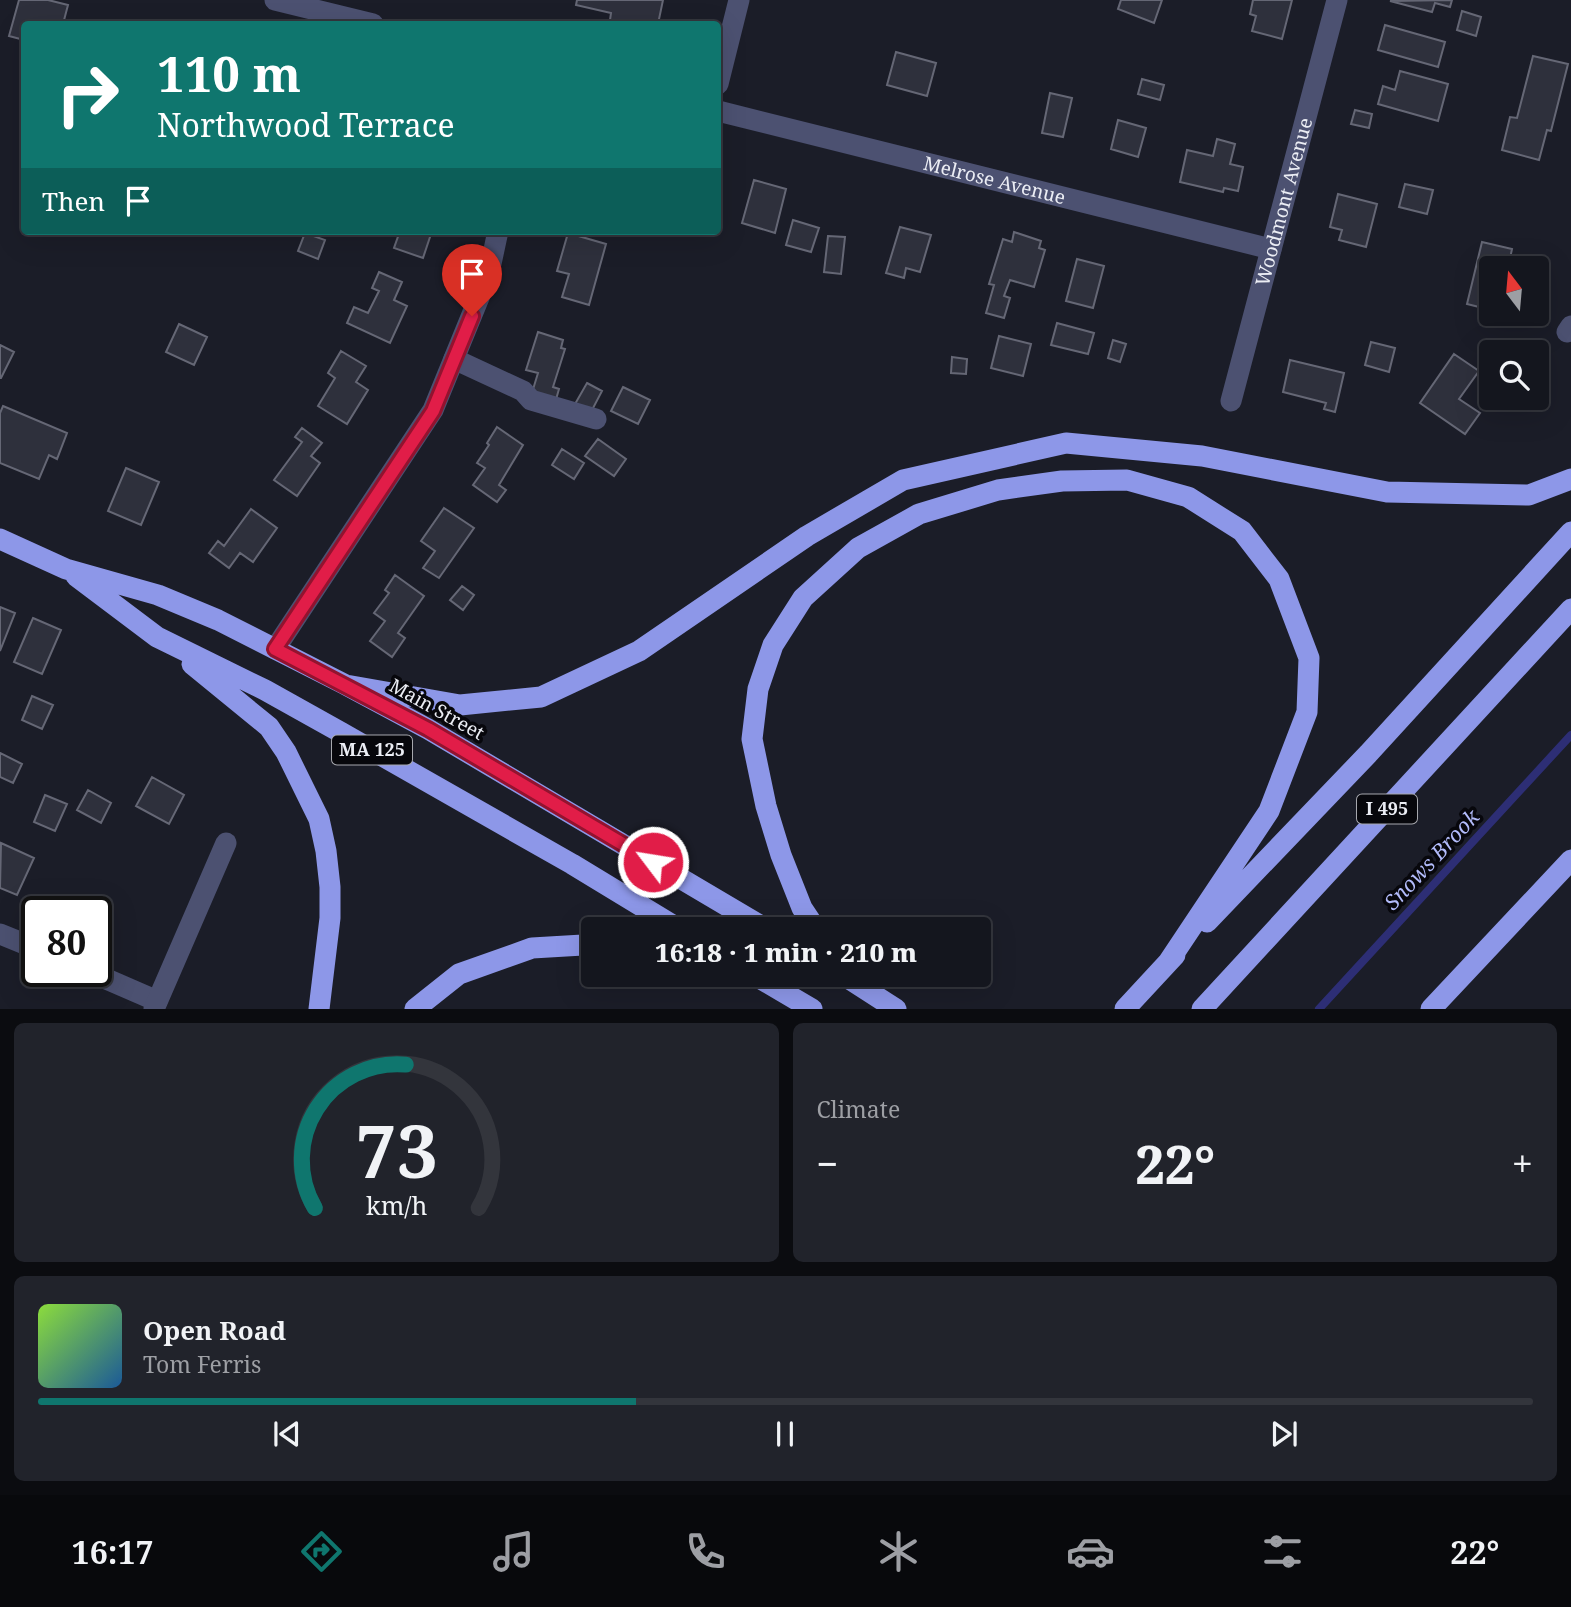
<!DOCTYPE html>
<meta charset="utf-8">
<style>
:root{--surface:#14161e;--page:#21232b;--text:#f1f3f6;--muted:#9d9fa4;--line:#33353c;--accent:#0f766e}
body{margin:0;font-family:"Noto Serif",serif;background:var(--page);color:var(--text);height:100vh;display:flex;flex-direction:column;font-size:26px;white-space:nowrap}
*{box-sizing:border-box;margin:0}
p{font-size:23px;color:var(--muted)}
.icon{flex:none;width:38px;height:38px;fill:none;stroke:currentColor;stroke-width:2;stroke-linecap:round;stroke-linejoin:round}
.map{position:relative;height:1009px;overflow:hidden}
.details{display:flex;flex-direction:column;gap:14px;padding:14px;background:#0b0c10;flex:1}
.details>*{flex:none}
.hud{position:absolute;left:21px;top:21px;width:700px;height:214px;border-radius:7px;box-shadow:0 7px 28px #0002,0 0 0 2px var(--line);background:#0f766e;color:#fff;overflow:hidden}
.needle{width:46px;rotate:344deg}
.tools{position:absolute;left:1479px;top:256px;display:grid;gap:14px}
.tools a{display:grid;place-items:center;width:70px;height:70px;border-radius:7px;background:var(--surface);box-shadow:0 7px 28px #0002,0 0 0 2px var(--line);font-size:35px}
.speed{position:absolute;left:21px;top:896px;display:flex;gap:14px;font-size:35px;font-weight:700;text-align:center}
.speed>*{display:grid;place-content:center;width:91px;height:91px;border-radius:50%;background:var(--surface);box-shadow:0 7px 28px #0002,0 0 0 2px var(--line);line-height:1}
.speed .limit{border:4px solid #111;border-radius:10px;background:#fff;color:#111}
.pin{position:absolute;display:grid;place-items:center;width:60px;height:60px;color:#fff;margin:-72px -30px;border-radius:50% 50% 50% 0;rotate:-45deg;box-shadow:0 0 7px #0007}
.pin .icon{rotate:45deg}
.me{position:absolute;width:77px;margin:-38px;rotate:301deg;stroke-linejoin:round;filter:drop-shadow(0 0 5px #0008)}
.turn{display:flex;align-items:center;gap:24px;height:147px;padding:0 21px;font-size:32px}
.turn .icon{width:91px;height:91px;stroke-width:2.5}
.turn b{display:block;font-size:49px;line-height:60px}
.then{display:flex;align-items:center;height:66px;padding:0 21px;background:#0003;gap:14px;font-size:26px}
.big{font-size:52px;font-weight:800;line-height:1.1}
.details .tile{flex:1;display:flex;flex-direction:column;justify-content:center;gap:10px;min-width:0;padding:0 24px;border-radius:10px;background:var(--page)}
.details .dial{align-items:center;gap:0}
.dial svg{height:182px;overflow:visible;fill:none;stroke:var(--line);stroke-width:7;stroke-linecap:round;text-anchor:middle}
.dial text{fill:var(--text);stroke:none}
.song{display:flex;align-items:center;gap:21px}
.cover{width:84px;height:84px;border-radius:10px;background:linear-gradient(135deg,hsl(90 70% 55%),hsl(210 70% 35%))}
.played{height:7px;border-radius:4px;background:linear-gradient(90deg,var(--accent) 40%,var(--line) 40%)}
.keys{display:flex;justify-content:space-around;direction:ltr}
.heat{display:flex;justify-content:space-between;align-items:center;font-size:38px;direction:ltr}
.details .tiles{flex:1;display:grid;gap:14px;grid-template-columns:1fr 1fr}
.tile:last-child{grid-column:span 2}
.trip{position:absolute;left:581px;top:917px;width:410px;height:70px;border-radius:7px;background:var(--surface);box-shadow:0 7px 28px #0002,0 0 0 2px var(--line);font-weight:800;line-height:70px;text-align:center}
.tab-bar{display:flex;height:112px;justify-content:space-around;align-items:center;background:#08090c;color:var(--muted)}
.tab-bar .icon{width:49px;height:49px}
.tab-bar .on{color:var(--accent)}
.tab-bar b{font-size:32px;color:var(--text)}
.map>svg:first-child{display:block}
.lines{fill:none;stroke-linecap:round;stroke-linejoin:round}
.stream{stroke:#2d2e75;stroke-width:8}
.building{fill:#2e303c;stroke:#656775;stroke-width:2}
.minor{stroke:#4c5171;stroke-width:21}
.highway{stroke:#8d97e8;stroke-width:21}
.route-casing{stroke:#92132f;stroke-width:18}
.route{stroke:#e11d48;stroke-width:12}
.labels{text-anchor:middle;stroke-width:7;stroke-linejoin:round;paint-order:stroke}
.shield{fill:#07070c;stroke:#a7a8ae;stroke-width:2}
.shield-label{font-size:18px;font-weight:bold;fill:#ebedf4}
.street-label{font-size:19px;fill:#ebedf4;stroke:#07070c}
.water-label{font-size:21px;font-style:italic;fill:#b2bbfa;stroke:#07070c}
</style>
<div class="map">
<svg width="1571" height="1009" viewBox="0 0 1571 1009">
<rect width="100%" height="100%" fill="#1b1d28"/>
<g class="lines">
<path class="stream" d="M1319 1009 1571 735"/>
</g>
<path class="building" d="M19 0H48L68 5 63 24H24V40L9 36Z
M577 0H663L658 24H625L610 20 611 13 576 5Z
M1121 0H1162L1154 23 1118 9Z
M1253 0H1292L1282 39 1252 31 1256 16 1250 14Z
M1452 0 1450 7 1435 3 1432 12 1390 1Z
M1462 11 1481 17 1476 36 1457 30Z
M1385 25 1445 42 1438 67 1378 50Z
M896 52 936 63 927 96 887 85Z
M1533 56 1568 64 1551 131 1547 130 1539 160 1502 150 1510 117 1517 118Z
M1400 71 1448 84 1438 121 1378 104 1383 86 1395 90Z
M1142 79 1164 85 1160 100 1138 94Z
M1050 93 1072 98 1063 137 1042 133Z
M1355 110 1372 114 1369 128 1351 124Z
M1118 120 1146 128 1138 157 1111 149Z
M1217 139 1235 144 1230 164 1243 167 1238 191 1224 188 1223 192 1180 182 1187 150 1213 156Z
M754 180 786 189 775 233 742 223Z
M1405 184 1433 190 1427 214 1399 207Z
M1338 194 1377 204 1366 247 1339 240 1342 230 1330 227Z
M793 220 819 228 811 252 786 245Z
M900 227 931 235 920 272 906 268 904 278 886 273Z
M400 231H432L423 258 394 248Z
M1014 232 1041 241 1039 248 1045 250 1034 287 1010 280 1004 296 1010 298 1004 318 986 313 994 285 989 284 1003 239 1012 242Z
M305 233 325 240 318 259 298 251Z
M568 233 606 244 589 305 562 297 569 274 557 271Z
M828 236 845 237 841 274 824 272Z
M1482 242 1512 249 1508 268H1491V310L1467 304Z
M1077 259 1104 266 1093 308 1066 301Z
M379 272 402 282 394 300 407 306 390 343 347 323 354 307 368 313 379 291 372 288Z
M1057 323 1094 333 1088 354 1051 345Z
M179 324 207 337 194 365 166 352Z
M538 332 563 340 561 348 565 349 553 387 559 389 555 403 531 396 538 373 526 370Z
M999 336 1031 344 1023 376 991 368Z
M1113 340 1126 344 1120 362 1108 358Z
M1371 342 1395 348 1389 372 1365 365Z
M0 345 14 352 1 378H0Z
M341 351 366 366 356 382 368 390 347 424 318 406 335 378 328 373Z
M1454 354 1479 371 1459 399 1480 413 1465 434 1420 403Z
M952 357 967 359 966 374 951 373Z
M1290 360 1344 373 1335 412 1324 409 1326 403 1283 392Z
M587 383 602 391 591 412 575 404Z
M623 387 650 400 638 424 611 411Z
M3 406 67 433 57 459 49 455 39 479 0 463V413Z
M497 427 523 445 499 485 506 490 497 502 473 485 485 468 477 463 489 445 487 443Z
M302 428 322 443 311 456 320 463 297 496 274 480 302 442 295 437Z
M598 439 626 459 614 476 585 456Z
M562 449 584 463 574 479 552 465Z
M126 468 159 482 141 525 108 511Z
M444 508 474 528 439 578 423 568 435 551 421 541Z
M251 509 277 528 253 562 240 553 229 568 209 553 218 541 224 546Z
M395 575 424 596 398 633 405 638 392 657 370 641 385 621 374 613 389 593 385 590Z
M462 586 474 595 463 610 450 600Z
M0 607 15 613 0 651Z
M33 618 61 630 42 674 14 662Z
M32 696 53 705 42 729 22 720Z
M0 753 22 764 13 783 0 777Z
M152 777 184 795 169 824 136 806Z
M88 790 111 803 101 823 77 810Z
M45 795 67 804 55 831 34 822Z
M1 843 34 858 17 895 0 888Z"/>
<g class="lines">
<g class="minor">
<path d="M275 0 373 24"/>
<path d="M718 84 739 0"/>
<path id="s1" d="M718 111 1271 249"/>
<path d="M1567 332 1571 326"/>
<path d="M454 359 523 391 531 400 596 419"/>
<path id="s2" d="M1231 401 1337 0"/>
<path d="M275 649 433 410 489 273 498 231"/>
<path d="M0 934 37 949"/>
<path d="M88 971 157 1001"/>
<path d="M154 1009 226 843"/>
</g>
<path class="highway" d="M0 539 66 569 158 595 218 620 346 685 428 729 766 929
M76 576 157 637 265 690 342 733 572 864 679 929
M192 664 269 727 286 752 319 819 326 851 330 887V918L319 1009
M346 685 460 705 541 697 639 651 807 536 903 480 1066 443 1202 456 1387 492 1529 495 1571 479
M1207 922 1368 754 1571 532
M816 929 802 908 781 855 766 806 752 739 758 689 773 645 803 598 858 548 919 514 998 490 1062 481 1127 480 1188 497 1242 531 1279 579 1309 658 1307 712 1269 811 1167 964
M754 975 812 1009
M843 975 896 1009
M415 1009 459 974 532 948 583 945 593 947
M1125 1009 1175 955
M1202 1009 1571 609
M1431 1009 1571 860"/>
</g>
<g class="lines">
<g class="route-casing">
<path id="route" d="M472 316 433 411 275 649 428 729 653 862"/>
</g>
<use href="#route" class="route"/>
</g>
<g class="labels">
<g class="shield">
<rect x="332" y="735.5" width="80" height="29" rx="5"/>
<rect x="1357" y="794.5" width="60" height="29" rx="5"/>
</g>
<g class="shield-label">
<text x="372" y="756">MA 125</text>
<text x="1387" y="815">I 495</text>
</g>
<g class="street-label">
<text dy="7" stroke="none"><textPath href="#s1" startOffset="285">Melrose Avenue</textPath></text>
<text dy="7" stroke="none"><textPath href="#s2" startOffset="206">Woodmont Avenue</textPath></text>
<text transform="translate(437 709) rotate(29)" y="7">Main Street</text>
</g>
<g class="water-label">
<text transform="translate(1432 860) rotate(-47)" y="7">Snows Brook</text>
</g>
</g>
</svg>
<div class="tools">
<a><svg class="needle" viewBox="-14 -14 28 28"><path d="M0-13l5 13h-10z" fill="#e53935"/><path d="M0 13l5-13h-10z" fill="#9d9fa4"/></svg></a>
<a><svg class="icon" aria-label="search" viewBox="0 0 24 24"><circle cx="10" cy="10" r="6"/><path d="M15 15l6 6"/></svg></a>
</div>
<div class="speed"><div class="limit">80</div></div>
<div class="pin" style="left:472px;top:316px;background:#d93025"><svg class="icon" aria-label="arrive" viewBox="0 0 24 24"><path d="M6 21V4h12l-3 4 3 4H6"/></svg></div>
<svg class="me" style="left:653px;top:862px" viewBox="-20 -20 40 40"><circle r="17" fill="#e11d48" stroke="#fff" stroke-width="3"/><path d="M0-11L8 9 0 5-8 9z" fill="#fff"/></svg>
<div class="trip">16:18 · 1 min · 210 m</div>
<div class="hud">
<div class="turn"><svg class="icon" aria-label="right" viewBox="0 0 24 24"><path d="M7 20v-9h11M14 6l5 5-5 5"/></svg><div><b>110 m</b>Northwood Terrace</div></div>
<div class="then">Then<svg class="icon" aria-label="arrive" viewBox="0 0 24 24"><path d="M6 21V4h12l-3 4 3 4H6"/></svg></div>
</div>
</div>
<section class="details">
<div class="tiles">
<div class="tile dial"><svg viewBox="0 0 100 80">
<path d="M14 69A42 42 0 1 1 86 69"/>
<path d="M14 69A42 42 0 0 1 54 6" stroke="#0f766e"/>
<text x="50" y="56" font-size="32" font-weight="700">73</text>
<text x="50" y="72" font-size="11">km/h</text>
</svg></div>
<div class="tile"><p>Climate</p>
<div class="heat"><a>−</a><b class="big">22°</b><a>+</a></div>
</div>
<div class="tile">
<div class="song"><i class="cover"></i><div><b>Open Road</b><p>Tom Ferris</p></div></div>
<div class="played"></div>
<div class="keys"><svg class="icon" aria-label="previous" viewBox="0 0 24 24"><path d="M18 5L8 12l10 7zM5 5v14"/></svg><svg class="icon" aria-label="pause" viewBox="0 0 24 24"><path d="M8 5v14M16 5v14"/></svg><svg class="icon" aria-label="next" viewBox="0 0 24 24"><path d="M6 5l10 7-10 7zM19 5v14"/></svg></div>
</div>
</div>
</section>
<nav class="tab-bar">
<b>16:17</b>
<svg class="icon on" aria-label="directions" viewBox="0 0 24 24"><path d="M12 3l9 9-9 9-9-9zM9 14v-3h6M13 9l2 2-2 2"/></svg>
<svg class="icon" aria-label="music" viewBox="0 0 24 24"><path d="M9 18V5l10-2v13"/><circle cx="6" cy="18" r="3"/><circle cx="16" cy="16" r="3"/></svg>
<svg class="icon" aria-label="phone" viewBox="0 0 24 24"><path d="M5 4h4l2 5-3 2q2 4 5 5l2-3 5 2v4C11 20 4 13 5 4z"/></svg>
<svg class="icon" aria-label="climate" viewBox="0 0 24 24"><path d="M12 3v18M4 7l16 10M4 17L20 7"/></svg>
<svg class="icon" aria-label="car" viewBox="0 0 24 24"><path d="M5 17H2v-5l4-1 3-4h7l3 4 3 1v5h-3M9 17h6M6 11h13"/><circle cx="7" cy="17" r="2"/><circle cx="17" cy="17" r="2"/></svg>
<svg class="icon" aria-label="filters" viewBox="0 0 24 24"><path d="M4 7h16M4 17h16"/><circle cx="9" cy="7" r="2"/><circle cx="15" cy="17" r="2"/></svg>
<b>22°</b>
</nav>
